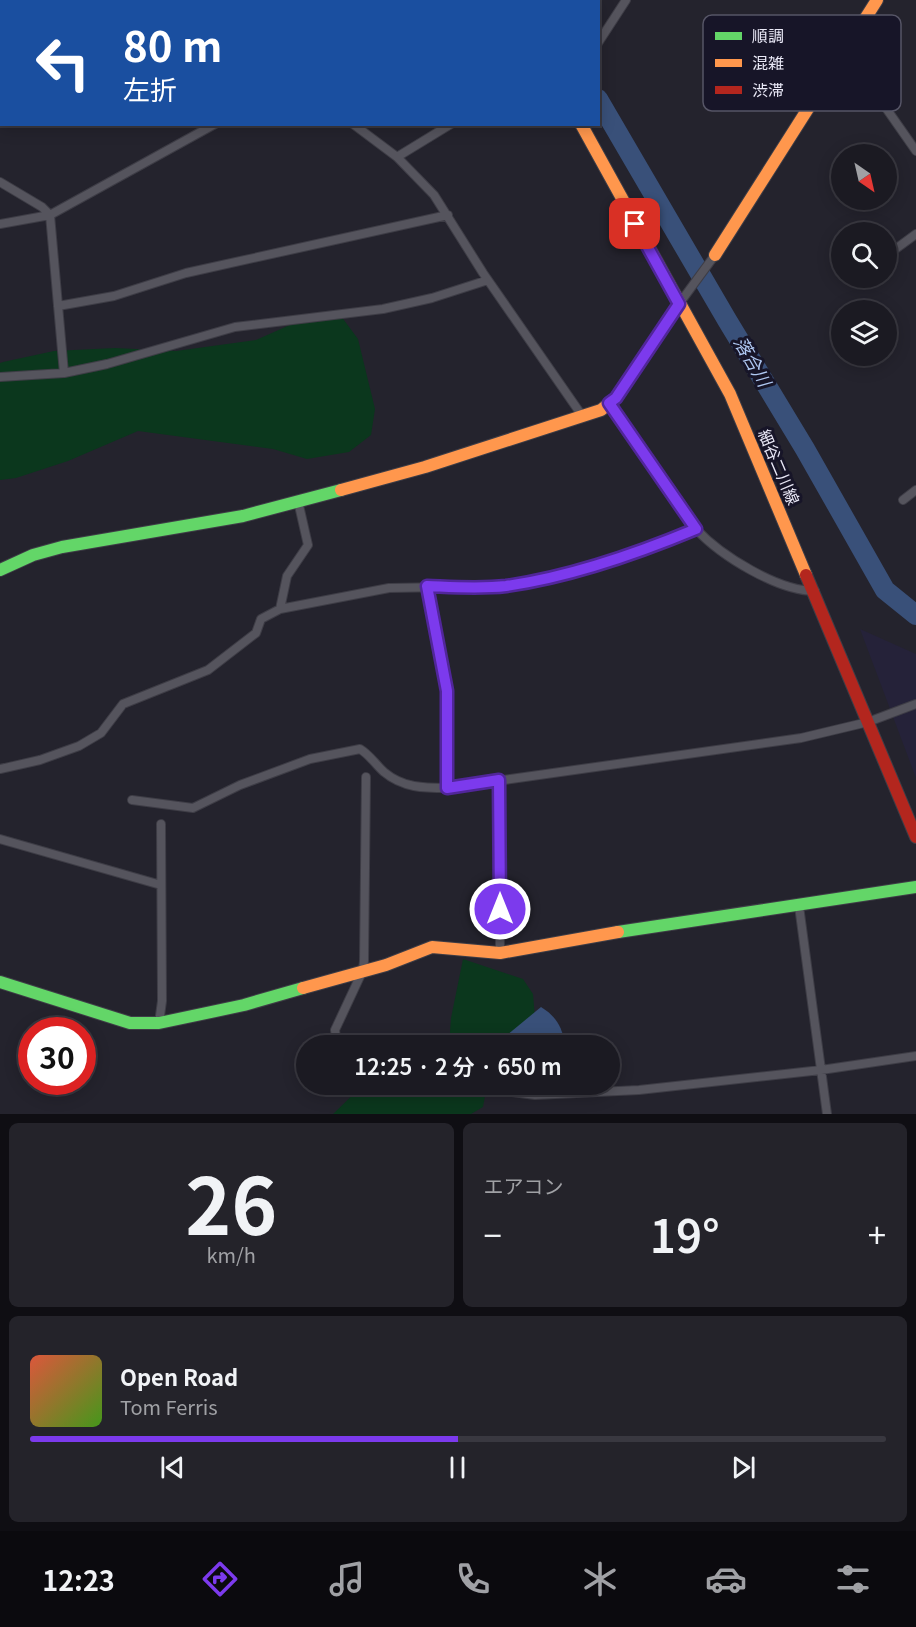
<!DOCTYPE html>
<html lang="ja">
<meta charset="utf-8">
<style>
:root{--surface:#1b1a22;--page:#24232a;--text:#f1f3f6;--muted:#a0a1a5;--line:#393840;--accent:#7c3aed}
body{margin:0;font-family:Georgia,"Noto Sans JP",serif;background:var(--page);color:var(--text);height:100vh;display:flex;flex-direction:column;font-size:22px;white-space:nowrap}
*{box-sizing:border-box;margin:0}
p{font-size:20px;color:var(--muted)}
.icon{flex:none;width:33px;height:33px;fill:none;stroke:currentColor;stroke-width:2;stroke-linecap:round;stroke-linejoin:round}
.map{position:relative;height:1114px;overflow:hidden}
.panel{display:flex;flex-direction:column;gap:9px;padding:9px;background:#0f0e13;flex:1}
.panel>*{flex:none}
.hud{position:absolute;left:0px;top:0px;width:600px;height:126px;box-shadow:0 3px 15px #0003,0 0 0 2px var(--line);background:#1a4fa0;color:#fff;overflow:hidden}
.needle{width:39px;rotate:146deg}
.fabs{position:absolute;left:831px;top:144px;display:grid;gap:12px}
.fabs a{display:grid;place-items:center;width:66px;height:66px;border-radius:50%;background:var(--surface);box-shadow:0 3px 15px #0003,0 0 0 2px var(--line);font-size:30px}
.speed{position:absolute;left:18px;top:1017px;display:flex;gap:12px;font-size:30px;font-weight:700;text-align:center}
.speed>*{display:grid;place-content:center;width:78px;height:78px;border-radius:50%;background:var(--surface);box-shadow:0 3px 15px #0003,0 0 0 2px var(--line);line-height:1}
.speed .limit{border:9px solid #d22;background:#fff;color:#111}
.pin{position:absolute;display:grid;place-items:center;width:51px;height:51px;color:#fff;margin:-26px;border-radius:12px;box-shadow:0 3px 9px #0006}
.me{position:absolute;width:66px;margin:-33px;rotate:0deg;stroke-linejoin:round;filter:drop-shadow(0 0 4px #0008)}
.turn{display:flex;align-items:center;gap:21px;height:126px;padding:0 24px;font-size:27px}
.turn .icon{width:78px;height:78px;stroke-width:2.5}
.turn b{display:block;font-size:42px;line-height:51px}
.big{font-size:45px;font-weight:600;line-height:1.1}
.panel .tile{flex:1;display:flex;flex-direction:column;justify-content:center;gap:9px;min-width:0;padding:0 21px;border-radius:9px;background:var(--page)}
.panel .dial{align-items:center;gap:0}
.dial b{font-size:78px;line-height:1}
.song{display:flex;align-items:center;gap:18px}
.cover{width:72px;height:72px;border-radius:9px;background:linear-gradient(135deg,hsl(10 70% 55%),hsl(100 70% 35%))}
.played{height:6px;border-radius:3px;background:linear-gradient(90deg,var(--accent) 50%,var(--line) 50%)}
.keys{display:flex;justify-content:space-around;direction:ltr}
.heat{display:flex;justify-content:space-between;align-items:center;font-size:33px;direction:ltr}
.panel .tiles{flex:1;display:grid;gap:9px;grid-template-columns:1fr 1fr}
.tile:last-child{grid-column:span 2}
.trip{position:absolute;left:296px;top:1035px;width:324px;height:60px;border-radius:30px;background:var(--surface);box-shadow:0 3px 15px #0003,0 0 0 2px var(--line);font-weight:600;line-height:60px;text-align:center}
.menu{display:flex;height:96px;justify-content:space-around;align-items:center;background:#0b0a0e;color:var(--muted)}
.menu .icon{width:42px;height:42px}
.menu .selected{color:var(--accent)}
.menu b{font-size:27px;color:var(--text)}
.map>svg:first-child{display:block}
.built{fill:#252239}
.green{fill:#0b371d}
.water{fill:#395079}
.lines{fill:none;stroke-linecap:round;stroke-linejoin:round}
.river{stroke:#395079;stroke-width:20}
.street-casing{stroke:#3e3d46;stroke-width:10}
.fast-casing{stroke:#3e3d46;stroke-width:14}
.slow-casing{stroke:#3e3d46;stroke-width:14}
.jam-casing{stroke:#3e3d46;stroke-width:14}
.street{stroke:#55545d;stroke-width:8}
.fast{stroke:#63d668;stroke-width:12}
.slow{stroke:#ff974d;stroke-width:12}
.jam{stroke:#b3261e;stroke-width:12}
.route-casing{stroke:#51269a;stroke-width:15}
.route{stroke:#7c3aed;stroke-width:10}
.labels{text-anchor:middle;stroke-width:6;stroke-linejoin:round;paint-order:stroke}
.street-label{font-size:16px;fill:#eae9f7;stroke:#171528}
.water-label{font-size:18px;font-style:italic;fill:#b0c9f3;stroke:#171528}
.key{fill:#171528;stroke:#565566;stroke-width:1.5}
.key-label{font-size:16px;fill:#eae9f7}
</style>
<div class="map">
<svg width="916" height="1114" viewBox="0 0 916 1114">
<rect width="100%" height="100%" fill="#24232d"/>
<path class="built" d="M860 629 916 654V778Z"/>
<path class="green" d="M341 316 358 339 375 409 371 435 349 452 307 459 273 449 138 431 68 461 16 478 0 480V363L3 362 54 351 115 348 176 351 256 340 301 320Z
M463 959 523 979 533 994 535 1018 489 1045 449 1046 451 1018Z
M363 1085H487L483 1107 471 1114H333Z"/>
<path class="water" d="M541 1007C557 1017 562 1027 565 1045H495Z"/>
<g class="lines">
<path class="river" d="M540 0 541 2
M598 99 727 320 805 449 885 590 916 615"/>
<g class="street-casing">
<path id="street" d="M26 0 28 2
M198 0 200 2
M230 2 233 0
M598 43 626 0
M846 51 916 151
M353 124 397 157 434 195 483 273 583 417
M397 157 451 124
M0 182 42 207 50 215 64 373
M0 224 50 215 215 124
M886 256 916 234
M679 304 715 255
M58 306 114 296 186 273 448 215
M0 377 64 373 107 364 235 327 383 309 432 298 488 280
M609 403 696 529C721 556 778 591 815 591
M903 500 916 490
M427 586 447 691V788
M280 609 287 576 308 545 298 501
M0 769 40 760 79 746 101 733 123 704 208 670 256 633 261 619 280 609 389 588 506 586 587 568 662 543 696 529
M499 780 500 953
M132 800 193 808 240 785 310 759 360 749C370 755 375 764 384 772 403 788 424 788 447 788L801 738 868 722 916 704
M0 839 161 885
M799 906 827 1114
M159 1023 162 1001 161 824
M337 1046 335 1030 363 970 364 961 366 777
M454 1084 535 1095 639 1090 821 1070 916 1056"/>
</g>
<g class="fast-casing">
<path id="fast" d="M0 570 33 555 62 547 243 516 341 490
M618 932 916 887
M0 982 130 1023H159L244 1005 303 988"/>
</g>
<g class="slow-casing">
<path id="slow" d="M581 124 730 394 806 575
M715 255 877 0
M341 490 425 467 601 410 616 398 679 304
M303 988 386 965 432 947 500 953 618 932"/>
</g>
<g class="jam-casing">
<path id="jam" d="M504 0 505 2
M806 575 916 837"/>
</g>
<use href="#street" class="street"/>
<use href="#fast" class="fast"/>
<use href="#slow" class="slow"/>
<use href="#jam" class="jam"/>
</g>
<g class="lines">
<g class="route-casing">
<path id="route" d="M500 909 499 780 447 788V691L427 586C453 587 480 589 506 586 570 577 636 554 696 529L609 403 616 398 679 304 635 224"/>
</g>
<use href="#route" class="route"/>
</g>
<g class="labels">
<g class="street-label">
<text transform="translate(779 467) rotate(67)" y="6">細谷二川線</text>
</g>
<g class="water-label">
<text transform="translate(752 362) rotate(60)" y="6">落合川</text>
</g>
</g>
<rect x="703" y="15" width="198" height="96" rx="9" class="key"/>
<rect x="715" y="32" width="27" height="8" fill="#63d668"/>
<rect x="715" y="59" width="27" height="8" fill="#ff974d"/>
<rect x="715" y="86" width="27" height="8" fill="#b3261e"/>
<g class="key-label">
<text x="752" y="42">順調</text>
<text x="752" y="69">混雑</text>
<text x="752" y="96">渋滞</text>
</g>
</svg>
<div class="fabs">
<a><svg class="needle" viewBox="-14 -14 28 28"><path d="M0-13l5 13h-10z" fill="#e53935"/><path d="M0 13l5-13h-10z" fill="#a0a1a5"/></svg></a>
<a><svg class="icon" aria-label="search" viewBox="0 0 24 24"><circle cx="10" cy="10" r="6"/><path d="M15 15l6 6"/></svg></a>
<a><svg class="icon" aria-label="layers" viewBox="0 0 24 24"><path d="M12 4l9 5-9 5-9-5zM3 14l9 5 9-5"/></svg></a>
</div>
<div class="speed"><div class="limit">30</div></div>
<div class="pin" style="left:635px;top:224px;background:#d93025"><svg class="icon" aria-label="arrive" viewBox="0 0 24 24"><path d="M6 21V4h12l-3 4 3 4H6"/></svg></div>
<svg class="me" style="left:500px;top:909px" viewBox="-20 -20 40 40"><circle r="17" fill="#7c3aed" stroke="#fff" stroke-width="3"/><path d="M0-11L8 9 0 5-8 9z" fill="#fff"/></svg>
<div class="trip">12:25 · 2 分 · 650 m</div>
<div class="hud">
<div class="turn"><svg class="icon" aria-label="left" viewBox="0 0 24 24"><path d="M17 20v-9H6M10 6l-5 5 5 5"/></svg><div><b>80 m</b>左折</div></div>
</div>
</div>
<section class="panel">
<div class="tiles">
<div class="tile dial"><b>26</b><p>km/h</p></div>
<div class="tile"><p>エアコン</p>
<div class="heat"><a>−</a><b class="big">19°</b><a>+</a></div>
</div>
<div class="tile">
<div class="song"><i class="cover"></i><div><b>Open Road</b><p>Tom Ferris</p></div></div>
<div class="played"></div>
<div class="keys"><svg class="icon" aria-label="previous" viewBox="0 0 24 24"><path d="M18 5L8 12l10 7zM5 5v14"/></svg><svg class="icon" aria-label="pause" viewBox="0 0 24 24"><path d="M8 5v14M16 5v14"/></svg><svg class="icon" aria-label="next" viewBox="0 0 24 24"><path d="M6 5l10 7-10 7zM19 5v14"/></svg></div>
</div>
</div>
</section>
<nav class="menu">
<b>12:23</b>
<svg class="icon selected" aria-label="directions" viewBox="0 0 24 24"><path d="M12 3l9 9-9 9-9-9zM9 14v-3h6M13 9l2 2-2 2"/></svg>
<svg class="icon" aria-label="music" viewBox="0 0 24 24"><path d="M9 18V5l10-2v13"/><circle cx="6" cy="18" r="3"/><circle cx="16" cy="16" r="3"/></svg>
<svg class="icon" aria-label="phone" viewBox="0 0 24 24"><path d="M5 4h4l2 5-3 2q2 4 5 5l2-3 5 2v4C11 20 4 13 5 4z"/></svg>
<svg class="icon" aria-label="climate" viewBox="0 0 24 24"><path d="M12 3v18M4 7l16 10M4 17L20 7"/></svg>
<svg class="icon" aria-label="car" viewBox="0 0 24 24"><path d="M5 17H2v-5l4-1 3-4h7l3 4 3 1v5h-3M9 17h6M6 11h13"/><circle cx="7" cy="17" r="2"/><circle cx="17" cy="17" r="2"/></svg>
<svg class="icon" aria-label="filters" viewBox="0 0 24 24"><path d="M4 7h16M4 17h16"/><circle cx="9" cy="7" r="2"/><circle cx="15" cy="17" r="2"/></svg>
</nav>
